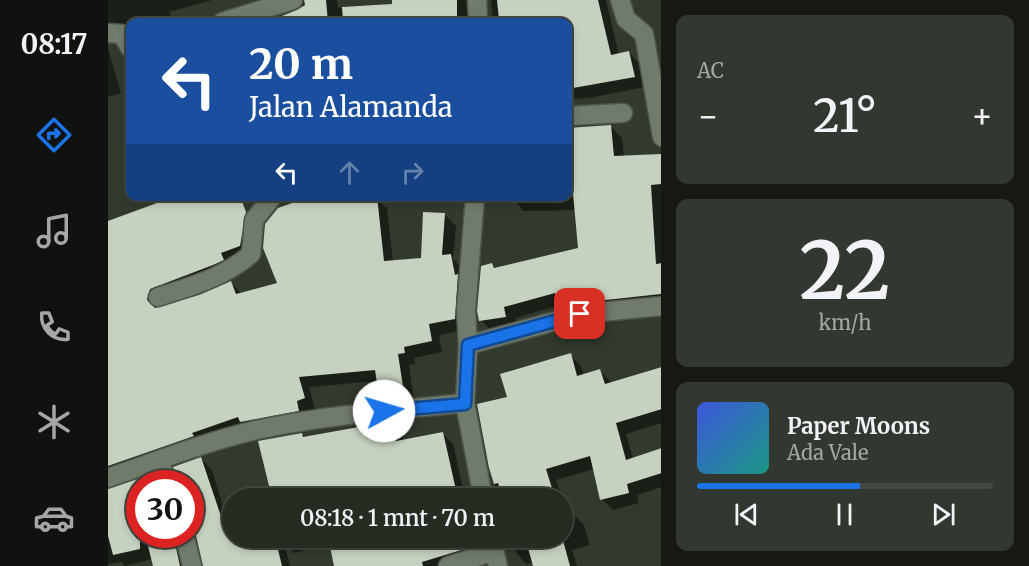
<!DOCTYPE html>
<html lang="id">
<meta charset="utf-8">
<style>
:root{--surface:#262c22;--page:#32382f;--text:#f1f3f6;--muted:#a4a7a5;--line:#424840;--accent:#1a73e8}
body{margin:0;font-family:Merriweather,serif;background:var(--page);color:var(--text);height:100vh;display:flex;flex-direction:column;font-size:22px;white-space:nowrap}
*{box-sizing:border-box;margin:0}
p{font-size:20px;color:var(--muted)}
.icon{flex:none;width:33px;height:33px;fill:none;stroke:currentColor;stroke-width:2;stroke-linecap:round;stroke-linejoin:round}
.map{position:relative;flex:1;overflow:hidden}
.panel{display:flex;flex-direction:column;gap:15px;padding:15px;background:#151813;width:368px}
.panel>*{flex:none}
.top-card{position:absolute;left:18px;top:18px;width:446px;height:183px;border-radius:12px;box-shadow:0 3px 9px #0003,0 0 0 2px var(--line);background:#1a4fa0;color:#fff;overflow:hidden}
.speed{position:absolute;left:18px;top:470px;display:flex;gap:12px;font-size:30px;font-weight:700;text-align:center}
.speed>*{display:grid;place-content:center;width:78px;height:78px;border-radius:50%;background:var(--surface);box-shadow:0 3px 9px #0003,0 0 0 2px var(--line);line-height:1}
.speed .limit{border:9px solid #d22;background:#fff;color:#111}
.pin{position:absolute;display:grid;place-items:center;width:51px;height:51px;color:#fff;margin:-26px;border-radius:12px;box-shadow:0 3px 9px #0006}
.me{position:absolute;width:66px;margin:-33px;rotate:84deg;stroke-linejoin:round;filter:drop-shadow(0 0 4px #0008)}
.turn{display:flex;align-items:center;gap:21px;height:126px;padding:0 24px;font-size:27px}
.turn .icon{width:78px;height:78px;stroke-width:2.5}
.turn b{display:block;font-size:42px;line-height:51px}
.lanes{display:flex;align-items:center;height:57px;padding:0 24px;background:#0003;justify-content:center;gap:30px;direction:ltr}
.lanes .off{opacity:.35}
.big{font-size:45px;font-weight:600;line-height:1.1}
.panel .widget{flex:1;display:flex;flex-direction:column;justify-content:center;gap:9px;min-width:0;padding:0 21px;border-radius:12px;background:var(--page)}
.panel .dial{align-items:center;gap:0}
.dial b{font-size:78px;line-height:1}
.song{display:flex;align-items:center;gap:18px}
.cover{width:72px;height:72px;border-radius:9px;background:linear-gradient(135deg,hsl(230 70% 55%),hsl(170 70% 35%))}
.played{height:6px;border-radius:3px;background:linear-gradient(90deg,var(--accent) 55%,var(--line) 55%)}
.keys{display:flex;justify-content:space-around;direction:ltr}
.heat{display:flex;justify-content:space-between;align-items:center;font-size:33px;direction:ltr}
.trip{position:absolute;left:114px;top:488px;width:351px;height:60px;border-radius:30px;background:var(--surface);box-shadow:0 3px 9px #0003,0 0 0 2px var(--line);font-weight:600;line-height:60px;text-align:center}
main{display:flex;flex:1;min-height:0}
.menu{display:flex;flex-direction:column;width:108px;justify-content:space-around;align-items:center;background:#0f120e;color:var(--muted)}
.menu .icon{width:42px;height:42px}
.menu .current{color:var(--accent)}
.menu b{font-size:27px;color:var(--text)}
.map>svg:first-child{display:block}
.shadow{fill:#0007}
.building{fill:#c6d1c0}
.lines{fill:none;stroke-linecap:round;stroke-linejoin:round}
.street-casing{stroke:#4f564b;stroke-width:21}
.street{stroke:#717b6c;stroke-width:18}
.route-casing{stroke:#114b97;stroke-width:15}
.route{stroke:#1a73e8;stroke-width:10}
</style>
<main>
<nav class="menu">
<b>08:17</b>
<svg class="icon current" aria-label="directions" viewBox="0 0 24 24"><path d="M12 3l9 9-9 9-9-9zM9 14v-3h6M13 9l2 2-2 2"/></svg>
<svg class="icon" aria-label="music" viewBox="0 0 24 24"><path d="M9 18V5l10-2v13"/><circle cx="6" cy="18" r="3"/><circle cx="16" cy="16" r="3"/></svg>
<svg class="icon" aria-label="phone" viewBox="0 0 24 24"><path d="M5 4h4l2 5-3 2q2 4 5 5l2-3 5 2v4C11 20 4 13 5 4z"/></svg>
<svg class="icon" aria-label="climate" viewBox="0 0 24 24"><path d="M12 3v18M4 7l16 10M4 17L20 7"/></svg>
<svg class="icon" aria-label="car" viewBox="0 0 24 24"><path d="M5 17H2v-5l4-1 3-4h7l3 4 3 1v5h-3M9 17h6M6 11h13"/><circle cx="7" cy="17" r="2"/><circle cx="17" cy="17" r="2"/></svg>
</nav>
<div class="map">
<svg width="554" height="566" viewBox="0 0 554 566">
<rect width="100%" height="100%" fill="#323a2d"/>
<path class="shadow" d="M0 0H104L61 12 65 22H22V34L0 40Z
M196 0H229L230 8 286 5V0H362V22H153L194 9Z
M383 0H498L511 55 521 53 532 64 537 87 481 98 459 99V22H385Z
M0 48 13 93 0 97Z
M502 126 514 138 516 157 554 155V308L461 309 456 304 407 318 408 328 384 332 373 320 384 264 388 269 471 249 468 210 415 211 404 196H459V129Z
M268 198 279 209 285 262 314 259 337 215 348 226 345 259 353 267 358 330 331 335 334 352 306 358 307 364 301 365 306 403 283 406 272 395 270 381 201 387 207 409 0 486V223L134 221 145 232 143 257 53 300 51 309H53L123 283 134 294 171 284Z
M462 355 473 366 476 376 492 371 504 383 554 368V423L518 434 525 459 554 450V487L529 495 531 503 505 510 494 499 486 469 448 480 454 498H391L382 467 401 398Z
M284 423 295 434 296 441 334 433 345 444 357 498H165L194 434 198 438Z
M93 459 104 470 124 537H171L174 540V537H392L348 566H227L223 545 186 553 176 543 182 566H96L88 534 85 533 75 543 80 566H47L44 559 17 566 14 562 0 564V489L44 476 51 483H32V534H82V483H71Z
M454 500 459 516 465 514 476 525 482 545 464 550 469 566H427L426 562 418 564 395 537H454Z"/>
<path class="building" d="M196 0H218L220 22H158L189 10 197 5Z
M284 0H349V22H235L234 7 284 4Z
M389 0H490L503 55 521 51 527 77 465 88 459 59V22H453L451 16 391 20Z
M503 125 506 156 554 154V184L543 185 548 264 554 263V294L479 302 478 293 448 299 447 293 396 307 398 317 371 321 369 311 373 266 384 263 386 268 470 248 459 128Z
M68 196H132L138 212 132 246 113 253 116 260 105 265 42 289 39 300 47 308 91 295 123 281 128 294 169 283 155 248 157 224 170 208 204 196H218L225 201 269 196 276 261 313 258 315 212 337 213 334 255 343 254 347 275 350 274 347 319 321 324 324 341 296 347 297 353 290 354 296 393 271 396 267 370 191 377 197 398 189 401 191 411 132 422 130 417 84 433 86 436 0 466V221Z
M463 353 469 376 492 369 497 384 554 367V409L508 423 518 460 554 448V473L519 484 521 493 492 500 482 456 438 469 447 498H395L390 483 386 484 381 468 369 404 399 397 392 374Z
M284 421 288 441 335 432 348 490 314 498H164L150 441 194 433 195 437Z
M93 457 120 537H167L174 566H95L87 531 82 525V483H70L65 467Z
M44 474 47 483H32V549L5 555 0 536V489Z
M37 534H65L72 566H45Z
M220 537H372L373 544 314 562 315 566H226Z
M417 537H454L462 566H425Z"/>
<g class="lines">
<g class="street-casing">
<path id="street" d="M369 0 370 22
M512 0 518 19 536 34 554 137
M114 22 185 0
M0 33 14 34 22 48
M459 116 515 113
M367 196 358 311 360 345 357 403 375 498
M50 297C84 286 115 278 143 254L146 220 165 196
M360 345 473 314 554 306
M51 460 59 483
M0 478C49 461 97 442 148 430 217 415 288 410 357 403
M76 534 84 566
M383 537 390 566
M340 566 387 551"/>
</g>
<use href="#street" class="street"/>
</g>
<g class="lines">
<g class="route-casing">
<path id="route" d="M276 411 357 404 360 345 472 314"/>
</g>
<use href="#route" class="route"/>
</g>
</svg>
<div class="speed"><div class="limit">30</div></div>
<div class="pin" style="left:472px;top:314px;background:#d93025"><svg class="icon" aria-label="arrive" viewBox="0 0 24 24"><path d="M6 21V4h12l-3 4 3 4H6"/></svg></div>
<svg class="me" style="left:276px;top:411px" viewBox="-20 -20 40 40"><circle r="19" fill="#fff"/><path d="M0-13L10 11 0 6-10 11z" fill="#1a73e8"/></svg>
<div class="trip">08:18 · 1 mnt · 70 m</div>
<div class="top-card">
<div class="turn"><svg class="icon" aria-label="left" viewBox="0 0 24 24"><path d="M17 20v-9H6M10 6l-5 5 5 5"/></svg><div><b>20 m</b>Jalan Alamanda</div></div>
<div class="lanes"><svg class="icon" aria-label="left" viewBox="0 0 24 24"><path d="M17 20v-9H6M10 6l-5 5 5 5"/></svg><svg class="icon off" aria-label="ahead" viewBox="0 0 24 24"><path d="M12 20V5M6 11l6-6 6 6"/></svg><svg class="icon off" aria-label="right" viewBox="0 0 24 24"><path d="M7 20v-9h11M14 6l5 5-5 5"/></svg></div>
</div>
</div>
<section class="panel">
<div class="widget"><p>AC</p>
<div class="heat"><a>−</a><b class="big">21°</b><a>+</a></div>
</div>
<div class="widget dial"><b>22</b><p>km/h</p></div>
<div class="widget">
<div class="song"><i class="cover"></i><div><b>Paper Moons</b><p>Ada Vale</p></div></div>
<div class="played"></div>
<div class="keys"><svg class="icon" aria-label="previous" viewBox="0 0 24 24"><path d="M18 5L8 12l10 7zM5 5v14"/></svg><svg class="icon" aria-label="pause" viewBox="0 0 24 24"><path d="M8 5v14M16 5v14"/></svg><svg class="icon" aria-label="next" viewBox="0 0 24 24"><path d="M6 5l10 7-10 7zM19 5v14"/></svg></div>
</div>
</section>
</main>
